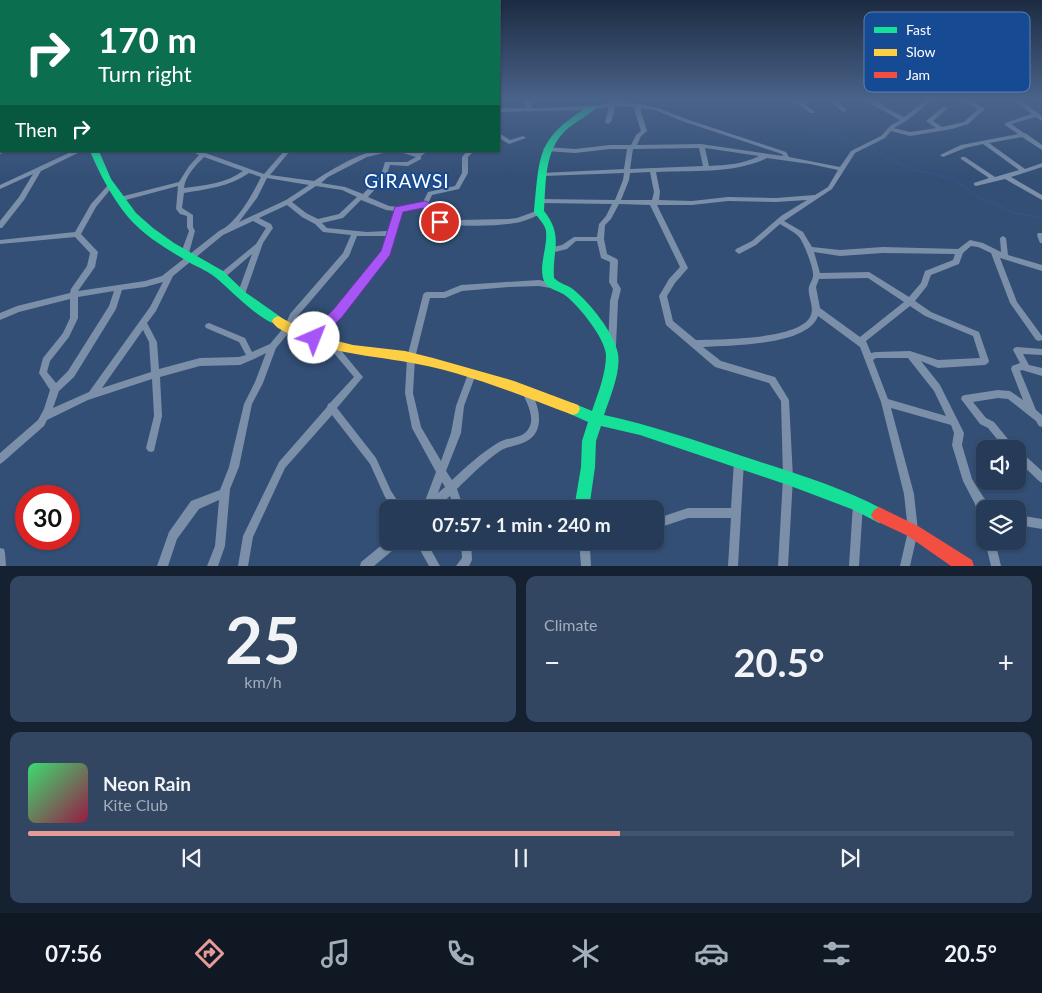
<!DOCTYPE html>
<meta charset="utf-8">
<style>
:root{--surface:#263b58;--page:#324661;--text:#f1f3f6;--muted:#a4adba;--line:#42556e;--accent:#e69b98}
body{margin:0;font-family:Lato,sans-serif;background:var(--page);color:var(--text);height:100vh;display:flex;flex-direction:column;font-size:19px;white-space:nowrap}
*{box-sizing:border-box;margin:0}
p{font-size:16px;color:var(--muted)}
.icon{flex:none;width:28px;height:28px;fill:none;stroke:currentColor;stroke-width:2;stroke-linecap:round;stroke-linejoin:round}
.map{position:relative;height:566px;overflow:hidden}
.panel{display:flex;flex-direction:column;gap:10px;padding:10px;background:#152030;flex:1}
.panel>*{flex:none}
.hud{position:absolute;left:0px;top:0px;width:500px;height:152px;box-shadow:0 1px 4px #0004,0 0 0 1px var(--line);background:#0b6e4f;color:#fff;overflow:hidden}
.tools{position:absolute;left:976px;top:440px;display:grid;gap:10px}
.tools a{display:grid;place-items:center;width:50px;height:50px;border-radius:10px;background:var(--surface);box-shadow:0 1px 4px #0004,0 0 0 1px var(--line);font-size:25px}
.speed{position:absolute;left:15px;top:485px;display:flex;gap:10px;font-size:25px;font-weight:700;text-align:center}
.speed>*{display:grid;place-content:center;width:65px;height:65px;border-radius:50%;background:var(--surface);box-shadow:0 1px 4px #0004,0 0 0 1px var(--line);line-height:1}
.speed .limit{border:8px solid #d22;background:#fff;color:#111}
.pin{position:absolute;display:grid;place-items:center;width:42px;height:42px;color:#fff;margin:-21px;border:2px solid #fff;border-radius:50%;box-shadow:0 1px 5px #0007}
.me{position:absolute;width:55px;margin:-28px;rotate:44deg;stroke-linejoin:round;filter:drop-shadow(0 0 4px #0008)}
.turn{display:flex;align-items:center;gap:18px;height:105px;padding:0 15px;font-size:22px}
.turn .icon{width:65px;height:65px;stroke-width:2.5}
.turn b{display:block;font-size:35px;line-height:42px}
.then{display:flex;align-items:center;height:48px;padding:0 15px;background:#0003;gap:10px;font-size:19px}
.big{font-size:38px;font-weight:700;line-height:1.1}
.panel .widget{flex:1;display:flex;flex-direction:column;justify-content:center;gap:8px;min-width:0;padding:0 18px;border-radius:10px;background:var(--page)}
.panel .dial{align-items:center;gap:0}
.dial b{font-size:65px;line-height:1}
.song{display:flex;align-items:center;gap:15px}
.cover{width:60px;height:60px;border-radius:8px;background:linear-gradient(135deg,hsl(140 70% 55%),hsl(340 70% 35%))}
.played{height:5px;border-radius:2px;background:linear-gradient(90deg,var(--accent) 60%,var(--line) 60%)}
.keys{display:flex;justify-content:space-around;direction:ltr}
.heat{display:flex;justify-content:space-between;align-items:center;font-size:28px;direction:ltr}
.panel .tiles{flex:1;display:grid;gap:10px;grid-template-columns:1fr 1fr}
.widget:last-child{grid-column:span 2}
.trip{position:absolute;left:379px;top:500px;width:285px;height:50px;border-radius:10px;background:var(--surface);box-shadow:0 1px 4px #0004,0 0 0 1px var(--line);font-weight:700;line-height:50px;text-align:center}
.tabs{display:flex;height:80px;justify-content:space-around;align-items:center;background:#0f1823;color:var(--muted)}
.tabs .icon{width:35px;height:35px}
.tabs .on{color:var(--accent)}
.tabs b{font-size:22px;color:var(--text)}
.map>svg:first-child{display:block}
.lines{fill:none;stroke-linecap:round;stroke-linejoin:round}
.stream{stroke:#32578c;stroke-width:1}
.street{fill:#7b8fa9;fill-rule:evenodd}
.fast{fill:#16e098;fill-rule:evenodd}
.slow{fill:#ffcf43;fill-rule:evenodd}
.jam{fill:#f24e42;fill-rule:evenodd}
.route{fill:#a855f7;stroke:#6d37a1}
.labels{text-anchor:middle;stroke-width:4;stroke-linejoin:round;paint-order:stroke}
.quarter-label{font-size:19px;letter-spacing:1px;fill:#fff;stroke:#164a93}
.key{fill:#164a93;stroke:#5c80b3;stroke-width:1}
.key-label{font-size:14px;fill:#fff}
</style>
<div class="map">
<svg width="1042" height="566" viewBox="0 0 1042 566">
<rect width="100%" height="100%" fill="#334f76"/>
<g class="lines">
<path class="stream" d="M729 99 751 107 747 113 827 132 857 146 874 150 911 169 954 179 977 196 1014 213 1042 218"/>
<path class="street" d="M528 99H535L531 102 532 108 592 106 609 103 610 99H616L614 103 638 104 658 108 686 119 786 152 789 157 840 167 851 151 881 136 890 126 900 120 862 99H869L875 102 873 99H879L883 106 904 117 928 99H934L906 121 894 128 910 132 936 128 926 121 943 107H947L948 108 933 121 942 127 964 122 978 109 959 99H966L984 108V110L968 124 952 129 910 136 891 131 885 138 855 153 832 189 784 221 803 232 812 247 840 250 883 247 958 249 970 240 983 243 1001 252 1000 238 1003 236 1006 238 1008 255 1042 265V271L1000 258 1017 302 1042 336V340L1039 341 1036 340 1010 303 991 253 978 247 971 246 963 253 959 264 931 275 927 286 915 301 931 312 979 332 989 361 988 363 985 365 938 368 921 361 940 385 964 433 962 445 972 479 984 498 995 505 996 509H985V528L981 527 975 504 963 481 952 445 954 433 951 425 891 408 914 494 918 531 910 566H900L908 531 904 494 881 402 860 347 818 316C807 346 732 345 703 347L721 361 775 377 789 400 793 478 788 566H778L783 478 781 401 769 383 715 367 666 325 659 296 669 279 680 267 650 205 619 204 611 219 605 225 604 239 607 254 617 259 618 261 617 282 621 289 618 301 616 346 615 348 612 349 609 348 608 346 610 301 613 289 609 282 610 262 601 258 597 241H576L567 249 551 253 547 250 548 248 562 245 574 237H597L599 224 606 216 612 204 541 203H539L538 201 539 199 615 200 623 180 624 173 543 176 541 175V173L624 169 627 149H610L575 153 546 151 543 149 546 147 575 149 610 145H631L636 135 641 131 635 112V107L614 106V112L611 122 608 124 605 122 608 112V106L592 110 499 112V108H526L525 101ZM641 108 655 110 682 121 782 154 783 156 701 144 637 145 641 136 647 131 641 112ZM699 148 703 166 630 169 633 149ZM705 148 759 156C744 164 726 165 709 166ZM767 158 810 164 838 170 828 187 815 195 776 198 728 197 692 201 659 200 660 192 656 172C692 170 734 174 767 158ZM650 172 654 192 652 200H621L629 180 630 173ZM807 200 781 216 752 241 736 249 735 251 739 254 756 245 780 224C786 228 795 232 799 237 804 243 814 269 813 276 813 279 811 281 810 284 805 294 816 306 810 317 798 340 719 339 696 340L673 321 667 296 675 283 688 268 657 205H692L728 201 776 202ZM814 252 840 256 883 253 955 254 953 260 925 271 921 283 909 297 869 272 820 273ZM868 278 904 302 860 337 820 308 816 287 819 279ZM910 306 925 316 973 336 980 358 938 360 910 351 876 352 871 353 866 341ZM876 358H908L934 391 946 416 888 399 873 360Z
M791 99H797L815 112 814 113H810Z
M827 99H833L847 110 844 112 842 111Z
M1013 99H1019L1042 116V121L1036 117 1011 124 1024 133 1027 134 1028 135 1042 145V150L1022 137 989 143 1025 169 1042 163V167L1011 177 1042 195V200L1005 179 976 186 974 185V183L989 178 961 159V157H965L995 177 1019 170 983 144 965 148 943 157 940 155 961 145 1018 134 1005 125V123L1032 114Z
M499 133 510 140 523 136 526 138 509 144 499 138Z
M0 150H1V151H9L0 154Z
M73 151H82L41 171 24 200 2 228H0V221L19 197 33 174 0 189V185Z
M191 151H200L264 174 284 151H290L270 175 314 181C326 173 349 159 364 154 373 151 382 151 392 151L367 157 328 177 321 183 345 187 363 194 381 175 385 162H407L416 157 397 151H409L417 153 420 151H428L421 156V159L408 166 390 165 386 177 368 197 389 206 399 207 422 204 428 192 455 186 462 173V157L467 151H474L468 157V173L459 189 432 195 428 204 433 211V218L458 220 509 219 517 218 539 210 542 212 541 214C533 217 524 222 515 223 493 227 449 227 428 221L427 211 424 208 402 211 393 233 389 254 341 315 317 340 314 341 311 340 310 338 311 336 335 311 369 269 383 251 386 236H357L349 256 296 318 291 330 276 348 263 383 252 404 239 467 230 489 225 546 218 566H207L215 546 219 500 199 509 177 539 168 566H157L169 532 191 501 220 490 229 467 244 404 255 382 266 353 254 359 240 365 200 366 160 377 162 416 154 451 151 452 148 451 146 448 154 416 152 379 88 400 47 420 44 426 3 462 0 464V453L38 420 44 409 50 390 39 373 43 358 63 333 70 318V299L19 312 0 320V313L17 306 70 293 71 289 87 266 90 253 75 237 0 244V240L75 232 91 204 109 184 111 183 114 185 96 207 81 234 98 252 95 267 78 291 145 281 162 276 219 231C237 223 252 195 261 177L249 173C229 187 207 189 184 193L182 208 193 215V227L195 231 189 253 188 255H182L181 253 189 231 187 227V216L180 214 176 209 178 186 122 201 119 199 120 197 179 182 189 166 199 155ZM204 157 243 171C225 184 205 185 184 188 185 176 196 165 204 157ZM267 178 309 185 286 200 239 222 257 198ZM316 186 342 190 357 197 339 214 318 219 306 213 292 202ZM361 200 386 210 395 211 387 231 367 232 327 228 322 223 343 218ZM287 205 302 217 315 224 323 232 351 235 343 253 290 314 285 326 270 344 252 352 245 338 209 323 206 324 205 326 206 328 239 342 246 355 239 357 200 358 159 369 157 342 147 323 156 311 173 276 223 235 253 221 266 228 256 244 217 276 218 278H224L252 254 237 295 238 297H244L263 243 273 228 271 224 259 218ZM163 282 150 307 89 392 53 408 59 391 74 377 116 309 122 290 145 287ZM114 291 109 306 68 371 56 383 47 372 50 361 69 337 78 318V297ZM143 330 149 342 151 372 102 388Z
M1038 233H1042V243H1040L1037 235Z
M539 280 558 284 559 286 558 288 555 289 539 286 509 287 462 291 445 298H430L415 358 413 393 421 427 441 461 451 433 456 406 468 374 469 371 472 370 475 371 476 374 464 406 461 433 446 471 452 480C466 467 480 454 496 444 504 438 514 439 522 435 540 424 527 403 521 390L522 387C529 385 531 392 534 398 541 413 543 434 525 442 517 446 508 446 500 451 484 462 470 476 457 489L464 509H454L450 496 436 509H422L436 472 412 428 405 393 407 358 423 295 424 293 427 292H444L461 285ZM442 482 445 487 438 493Z
M331 341 334 342 363 377 337 408 376 458 391 491 403 509H392L385 497 370 464 332 415 285 468 253 537 248 566H238L243 536 279 462 327 407 328 404 330 403 354 377 328 346 327 344 328 342Z
M1017 347 1042 349V355L1023 354 1029 365 1042 368V376L1022 370 1020 371 1036 410 1042 415V427L1039 426 1036 421 1008 399 998 398 973 402 986 418 994 422 1016 449H1005L988 428 980 424 961 399 962 396 965 395 998 390 1010 391 1023 400 1011 369 1012 366 1020 363 1013 350 1014 348Z
M1018 451 1021 452 1042 471V483L1039 481 1018 461Z
M739 456 742 458 744 461 738 566H728L731 518H688L655 529V519L688 508H731L734 461 736 458Z
M858 499 862 500 863 504 859 566H849L853 504 854 500Z
M1018 515 1042 519V529L1018 525Z
M388 540 400 541 399 545 374 566H360L361 562Z
M415 541H426L440 566H429Z
M461 541H471L472 560 469 566H456L462 558Z
M579 541H634L633 545 626 548H590L591 566H581Z
M985 541H995L1001 566H991Z
M0 548 4 549 5 553 6 566H0Z"/>
<path class="fast" d="M589 106H595L596 108C587 117 574 122 565 131 544 151 546 184 544 211 564 236 552 250 554 278 560 284 568 285 574 290 590 303 615 334 618 354 621 372 610 397 604 415 651 425 697 441 742 456 790 472 840 486 884 510L887 515 884 520 879 523 854 510 788 485 640 435 601 426 596 441 595 467 589 509H574L581 467 582 441 588 422 568 413 566 409 568 405 573 403 592 411C598 393 606 374 606 355 605 338 579 306 566 296 559 290 548 290 544 281 538 266 548 247 546 231 545 224 538 218 534 212 540 154 536 139 589 106Z
M90 151H99L111 179 136 213 153 228 174 243 223 271 245 292 282 318 284 321 282 324C267 329 228 287 215 277 209 272 200 268 192 264 170 251 145 237 128 217 112 197 100 175 90 151Z"/>
<path class="slow" d="M278 316 306 331 329 339 353 345 405 351 433 358 514 381 578 405 580 409 578 413 573 415C517 394 460 370 401 361 363 355 326 352 290 334 284 331 275 328 272 321L274 318Z"/>
<path class="jam" d="M879 507 918 526 972 560 974 566H951L908 536 874 520 871 515 874 510Z"/>
</g>
<linearGradient id="sky" x2="0" y2="1"><stop stop-color="#1c2b41"/><stop offset="0.56" stop-color="#4a638a"/><stop offset="1" stop-color="#4a638a" stop-opacity="0"/></linearGradient>
<rect width="1042" height="178" fill="url(#sky)"/>
<path class="route" d="M425 201C432 203 435 210 435 217L445 222 443 225 440 226 426 221 425 212 423 208 403 212 390 255 342 317 318 341H309L308 338 309 334 333 310 381 251 395 207Z"/>
<g class="labels">
<g class="quarter-label">
<text x="407" y="188">GIRAWSI</text>
</g>
</g>
<rect x="864" y="12" width="166" height="80" rx="8" class="key"/>
<rect x="874" y="27" width="23" height="6" fill="#16e098"/>
<rect x="874" y="49" width="23" height="7" fill="#ffcf43"/>
<rect x="874" y="72" width="23" height="6" fill="#f24e42"/>
<g class="key-label">
<text x="906" y="35">Fast</text>
<text x="906" y="57">Slow</text>
<text x="906" y="80">Jam</text>
</g>
</svg>
<div class="tools">
<a><svg class="icon" aria-label="sound" viewBox="0 0 24 24"><path d="M4 9h4l5-4v14l-5-4H4zM17 9q2 3 0 6"/></svg></a>
<a><svg class="icon" aria-label="layers" viewBox="0 0 24 24"><path d="M12 4l9 5-9 5-9-5zM3 14l9 5 9-5"/></svg></a>
</div>
<div class="speed"><div class="limit">30</div></div>
<div class="pin" style="left:440px;top:222px;background:#d93025"><svg class="icon" aria-label="arrive" viewBox="0 0 24 24"><path d="M6 21V4h12l-3 4 3 4H6"/></svg></div>
<svg class="me" style="left:314px;top:338px" viewBox="-20 -20 40 40"><circle r="19" fill="#fff"/><path d="M0-13L10 11 0 6-10 11z" fill="#a855f7"/></svg>
<div class="trip">07:57 · 1 min · 240 m</div>
<div class="hud">
<div class="turn"><svg class="icon" aria-label="right" viewBox="0 0 24 24"><path d="M7 20v-9h11M14 6l5 5-5 5"/></svg><div><b>170 m</b>Turn right</div></div>
<div class="then">Then<svg class="icon" aria-label="right" viewBox="0 0 24 24"><path d="M7 20v-9h11M14 6l5 5-5 5"/></svg></div>
</div>
</div>
<section class="panel">
<div class="tiles">
<div class="widget dial"><b>25</b><p>km/h</p></div>
<div class="widget"><p>Climate</p>
<div class="heat"><a>−</a><b class="big">20.5°</b><a>+</a></div>
</div>
<div class="widget">
<div class="song"><i class="cover"></i><div><b>Neon Rain</b><p>Kite Club</p></div></div>
<div class="played"></div>
<div class="keys"><svg class="icon" aria-label="previous" viewBox="0 0 24 24"><path d="M18 5L8 12l10 7zM5 5v14"/></svg><svg class="icon" aria-label="pause" viewBox="0 0 24 24"><path d="M8 5v14M16 5v14"/></svg><svg class="icon" aria-label="next" viewBox="0 0 24 24"><path d="M6 5l10 7-10 7zM19 5v14"/></svg></div>
</div>
</div>
</section>
<nav class="tabs">
<b>07:56</b>
<svg class="icon on" aria-label="directions" viewBox="0 0 24 24"><path d="M12 3l9 9-9 9-9-9zM9 14v-3h6M13 9l2 2-2 2"/></svg>
<svg class="icon" aria-label="music" viewBox="0 0 24 24"><path d="M9 18V5l10-2v13"/><circle cx="6" cy="18" r="3"/><circle cx="16" cy="16" r="3"/></svg>
<svg class="icon" aria-label="phone" viewBox="0 0 24 24"><path d="M5 4h4l2 5-3 2q2 4 5 5l2-3 5 2v4C11 20 4 13 5 4z"/></svg>
<svg class="icon" aria-label="climate" viewBox="0 0 24 24"><path d="M12 3v18M4 7l16 10M4 17L20 7"/></svg>
<svg class="icon" aria-label="car" viewBox="0 0 24 24"><path d="M5 17H2v-5l4-1 3-4h7l3 4 3 1v5h-3M9 17h6M6 11h13"/><circle cx="7" cy="17" r="2"/><circle cx="17" cy="17" r="2"/></svg>
<svg class="icon" aria-label="filters" viewBox="0 0 24 24"><path d="M4 7h16M4 17h16"/><circle cx="9" cy="7" r="2"/><circle cx="15" cy="17" r="2"/></svg>
<b>20.5°</b>
</nav>
